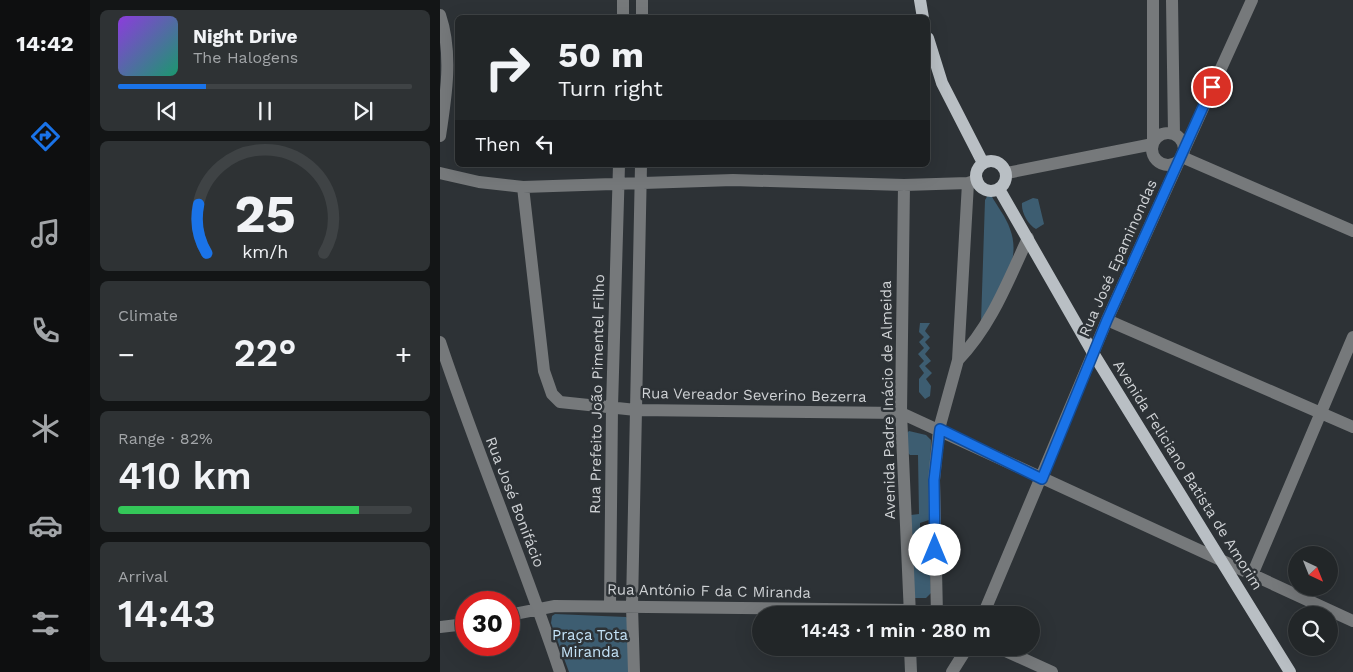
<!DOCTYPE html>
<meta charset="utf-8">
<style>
:root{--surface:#222628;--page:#2e3234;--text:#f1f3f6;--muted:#a2a5a8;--line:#3f4345;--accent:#1a73e8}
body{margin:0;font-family:"Work Sans",sans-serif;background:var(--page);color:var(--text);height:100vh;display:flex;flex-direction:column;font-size:19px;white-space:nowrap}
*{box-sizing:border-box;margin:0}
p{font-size:16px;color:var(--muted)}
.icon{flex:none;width:28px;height:28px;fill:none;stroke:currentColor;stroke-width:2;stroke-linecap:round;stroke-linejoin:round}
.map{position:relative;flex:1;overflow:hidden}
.panel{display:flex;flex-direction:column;gap:10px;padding:10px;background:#131516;width:350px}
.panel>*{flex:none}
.guide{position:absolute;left:15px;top:15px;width:475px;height:152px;border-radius:8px;box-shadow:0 5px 20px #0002,0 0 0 1px var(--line);background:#222628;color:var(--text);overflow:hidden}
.needle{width:32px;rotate:137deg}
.controls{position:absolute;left:848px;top:546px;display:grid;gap:10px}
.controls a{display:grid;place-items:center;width:50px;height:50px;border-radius:50%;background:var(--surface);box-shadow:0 5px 20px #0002,0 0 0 1px var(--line);font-size:25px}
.speed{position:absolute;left:15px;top:591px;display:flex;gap:10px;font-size:25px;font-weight:700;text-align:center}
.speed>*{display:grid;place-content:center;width:65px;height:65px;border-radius:50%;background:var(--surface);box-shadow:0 5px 20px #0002,0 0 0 1px var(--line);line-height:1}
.speed .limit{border:8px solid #d22;background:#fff;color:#111}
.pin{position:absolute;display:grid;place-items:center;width:42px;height:42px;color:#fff;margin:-21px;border:2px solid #fff;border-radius:50%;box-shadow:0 1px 5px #0007}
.me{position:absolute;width:55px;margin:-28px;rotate:0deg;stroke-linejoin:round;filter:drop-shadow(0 0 4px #0008)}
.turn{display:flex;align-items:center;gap:18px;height:105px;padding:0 20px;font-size:22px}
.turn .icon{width:65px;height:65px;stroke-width:2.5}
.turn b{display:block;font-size:35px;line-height:42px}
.then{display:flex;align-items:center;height:48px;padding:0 20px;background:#0003;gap:10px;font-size:19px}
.big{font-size:38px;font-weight:600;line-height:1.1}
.panel .tile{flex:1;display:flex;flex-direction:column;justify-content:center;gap:8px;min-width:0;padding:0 18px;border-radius:8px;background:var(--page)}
.panel .dial{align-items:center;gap:0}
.dial svg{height:130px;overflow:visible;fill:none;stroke:var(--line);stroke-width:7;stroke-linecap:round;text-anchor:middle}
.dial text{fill:var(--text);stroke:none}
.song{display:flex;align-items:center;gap:15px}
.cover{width:60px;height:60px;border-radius:8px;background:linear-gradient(135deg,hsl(270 70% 55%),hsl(160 70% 35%))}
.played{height:5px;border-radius:2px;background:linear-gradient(90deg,var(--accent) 30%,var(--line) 30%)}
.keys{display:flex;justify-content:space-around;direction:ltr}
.heat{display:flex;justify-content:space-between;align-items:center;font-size:28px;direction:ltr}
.charge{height:8px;border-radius:4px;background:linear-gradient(90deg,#34c759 82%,var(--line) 0)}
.trip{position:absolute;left:312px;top:606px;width:288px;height:50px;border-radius:25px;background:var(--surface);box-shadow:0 5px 20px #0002,0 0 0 1px var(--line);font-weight:600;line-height:50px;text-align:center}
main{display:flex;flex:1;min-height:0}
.tabs{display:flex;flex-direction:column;width:90px;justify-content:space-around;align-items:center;background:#0e0f10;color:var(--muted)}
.tabs .icon{width:35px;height:35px}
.tabs .on{color:var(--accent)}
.tabs b{font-size:22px;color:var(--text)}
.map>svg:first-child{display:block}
.green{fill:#3d5d71}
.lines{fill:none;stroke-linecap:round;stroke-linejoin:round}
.minor{stroke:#76797b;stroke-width:12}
.major{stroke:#b9bfc4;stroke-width:12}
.route-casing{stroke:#114b97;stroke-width:12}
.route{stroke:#1a73e8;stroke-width:9}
.labels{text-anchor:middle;stroke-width:5;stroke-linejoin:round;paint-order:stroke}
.street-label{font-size:15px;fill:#cfd2d5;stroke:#2d3236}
.park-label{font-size:15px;fill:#c4e3f8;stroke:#2d3236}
</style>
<main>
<nav class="tabs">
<b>14:42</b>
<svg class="icon on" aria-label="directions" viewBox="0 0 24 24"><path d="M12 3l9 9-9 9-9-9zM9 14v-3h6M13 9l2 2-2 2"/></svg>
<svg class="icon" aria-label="music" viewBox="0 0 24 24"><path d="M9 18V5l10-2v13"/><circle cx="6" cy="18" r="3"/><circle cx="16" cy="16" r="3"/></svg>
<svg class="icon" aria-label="phone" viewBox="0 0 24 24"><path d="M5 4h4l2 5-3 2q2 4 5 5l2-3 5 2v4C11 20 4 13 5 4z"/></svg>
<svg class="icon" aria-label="climate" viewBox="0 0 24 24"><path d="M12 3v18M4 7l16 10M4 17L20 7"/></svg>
<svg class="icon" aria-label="car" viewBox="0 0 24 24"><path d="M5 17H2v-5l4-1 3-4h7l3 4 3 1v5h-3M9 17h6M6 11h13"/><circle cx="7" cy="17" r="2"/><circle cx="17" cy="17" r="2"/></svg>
<svg class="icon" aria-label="filters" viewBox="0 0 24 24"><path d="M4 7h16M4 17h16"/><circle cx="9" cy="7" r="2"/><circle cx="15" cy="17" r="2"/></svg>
</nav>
<section class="panel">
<div class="tile">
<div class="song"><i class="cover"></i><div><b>Night Drive</b><p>The Halogens</p></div></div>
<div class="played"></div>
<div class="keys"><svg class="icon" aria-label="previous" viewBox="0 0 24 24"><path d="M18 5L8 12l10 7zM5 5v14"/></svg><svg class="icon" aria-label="pause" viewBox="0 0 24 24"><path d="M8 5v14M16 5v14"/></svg><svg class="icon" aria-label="next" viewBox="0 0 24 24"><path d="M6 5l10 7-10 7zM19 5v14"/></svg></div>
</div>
<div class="tile dial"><svg viewBox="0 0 100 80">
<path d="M14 69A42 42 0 1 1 86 69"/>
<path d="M14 69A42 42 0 0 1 9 39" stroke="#1a73e8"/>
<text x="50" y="56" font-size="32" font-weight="700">25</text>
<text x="50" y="72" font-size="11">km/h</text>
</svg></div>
<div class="tile"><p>Climate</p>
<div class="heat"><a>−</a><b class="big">22°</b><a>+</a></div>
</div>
<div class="tile"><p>Range · 82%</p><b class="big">410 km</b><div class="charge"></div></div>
<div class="tile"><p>Arrival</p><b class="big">14:43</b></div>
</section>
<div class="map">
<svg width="913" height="672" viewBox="0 0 913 672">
<rect width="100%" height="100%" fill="#2d3236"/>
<path class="green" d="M548 195H551C557 206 566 217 570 229 583 263 557 295 541 323L545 200Z
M593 198 598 199 604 224 596 229C588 225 581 212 582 203Z
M480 323H490L485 331 490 337 485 342 490 348 485 354 491 361 485 366 492 373 486 379 491 386 490 396 485 399 479 392V379L484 373 479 366 484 361 478 354 484 348 479 342 484 337 479 332Z
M469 431 486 435 491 440 489 520 480 523V572L490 574 491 593 486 598H473L471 515 479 514 478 455H470L468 453 467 433Z
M115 614 186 617 189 619 190 672H129L111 623 112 616Z"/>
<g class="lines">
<path class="minor" d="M732 0 734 134
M0 15C13 53 6 97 0 136
M183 18V0
M202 18V0
M712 149a16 16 0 1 1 32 0a16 16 0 1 1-32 0Z
M742 157 913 231
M0 173 39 182 83 187 293 180 464 185 528 183 537 180
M567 173 713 144V0
M464 185 461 413 470 615
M83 187 104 371 112 394 120 402 196 410 461 413 913 621
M667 320 913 427
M0 342C37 453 83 561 120 672
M518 360C551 326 568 281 588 238
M812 575 913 337
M170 606 172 407 179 165
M69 615 115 606 469 610 487 615
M497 615 494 480 499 429 518 360 528 183
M543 615 667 320 812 0
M0 627 26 624
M470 648 471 672
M559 648 612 672
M194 672 192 606 201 165
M512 672 527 648"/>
<path class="major" d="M480 0 483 18
M488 38 502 83 543 163
M536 176a15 15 0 1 1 30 0a15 15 0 1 1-30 0Z
M559 189 653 353 850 672"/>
</g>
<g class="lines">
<g class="route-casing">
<path id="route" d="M495 550 494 480 500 429 602 479 667 320 772 87"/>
</g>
<use href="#route" class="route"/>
</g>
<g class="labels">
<g class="street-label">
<text transform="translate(678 258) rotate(-66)" y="5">Rua José Epaminondas</text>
<text transform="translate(157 394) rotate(-89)" y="5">Rua Prefeito João Pimentel Filho</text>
<text transform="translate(314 395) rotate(1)" y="5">Rua Vereador Severino Bezerra</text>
<text transform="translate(448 400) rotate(-91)" y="5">Avenida Padre Inácio de Almeida</text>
<text transform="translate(748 475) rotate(58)" y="5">Avenida Feliciano Batista de Amorim</text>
<text transform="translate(75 502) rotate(69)" y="5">Rua José Bonifácio</text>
<text transform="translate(269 591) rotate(1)" y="5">Rua António F da C Miranda</text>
</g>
<g class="park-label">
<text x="150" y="640">Praça Tota<tspan x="150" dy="17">Miranda</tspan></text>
</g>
</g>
</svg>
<div class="controls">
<a><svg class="needle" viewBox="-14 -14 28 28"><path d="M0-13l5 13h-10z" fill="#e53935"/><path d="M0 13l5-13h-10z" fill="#a2a5a8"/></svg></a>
<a><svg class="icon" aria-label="search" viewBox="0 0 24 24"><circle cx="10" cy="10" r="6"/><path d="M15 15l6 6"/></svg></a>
</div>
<div class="speed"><div class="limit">30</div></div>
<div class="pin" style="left:772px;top:87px;background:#d93025"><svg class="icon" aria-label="arrive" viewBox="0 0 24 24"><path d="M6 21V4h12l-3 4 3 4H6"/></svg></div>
<svg class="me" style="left:495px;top:550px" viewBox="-20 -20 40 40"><circle r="19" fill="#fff"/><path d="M0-13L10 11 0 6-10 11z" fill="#1a73e8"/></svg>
<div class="trip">14:43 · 1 min · 280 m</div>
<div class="guide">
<div class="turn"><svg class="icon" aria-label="right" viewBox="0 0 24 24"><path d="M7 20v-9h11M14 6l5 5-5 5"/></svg><div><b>50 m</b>Turn right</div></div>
<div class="then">Then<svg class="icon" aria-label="left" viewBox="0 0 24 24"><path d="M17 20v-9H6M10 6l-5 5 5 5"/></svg></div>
</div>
</div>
</main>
